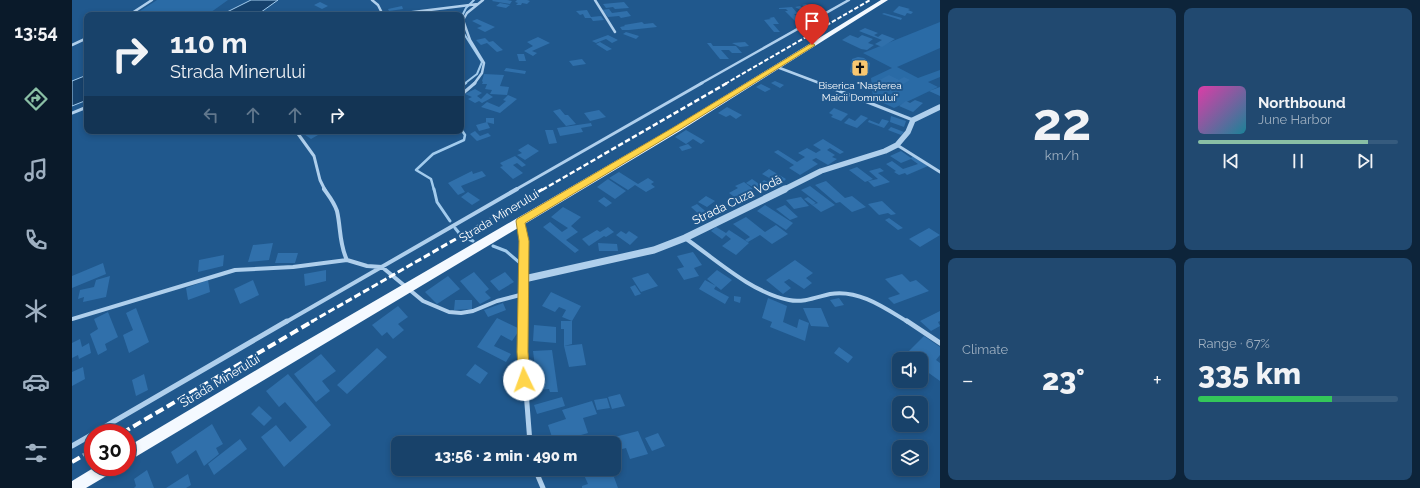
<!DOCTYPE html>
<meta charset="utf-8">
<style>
:root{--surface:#18426a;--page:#214970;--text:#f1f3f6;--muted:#9fb0c1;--line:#365b7e;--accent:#8abfa5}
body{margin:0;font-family:Raleway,sans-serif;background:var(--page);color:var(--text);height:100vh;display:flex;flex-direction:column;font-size:15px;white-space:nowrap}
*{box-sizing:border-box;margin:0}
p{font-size:13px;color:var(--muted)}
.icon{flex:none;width:22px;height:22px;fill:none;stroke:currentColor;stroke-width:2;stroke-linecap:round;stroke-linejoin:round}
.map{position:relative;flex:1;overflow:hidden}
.sheet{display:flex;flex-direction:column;gap:8px;padding:8px;background:#0d243a;width:480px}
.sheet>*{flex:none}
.banner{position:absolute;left:12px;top:12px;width:380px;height:122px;border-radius:8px;box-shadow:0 2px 6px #0003,0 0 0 1px var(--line);background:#18426a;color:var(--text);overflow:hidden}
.tools{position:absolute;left:820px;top:352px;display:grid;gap:8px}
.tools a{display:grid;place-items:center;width:36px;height:36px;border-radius:8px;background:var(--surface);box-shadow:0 2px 6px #0003,0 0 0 1px var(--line);font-size:20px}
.speed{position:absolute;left:12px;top:424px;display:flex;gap:8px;font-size:20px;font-weight:700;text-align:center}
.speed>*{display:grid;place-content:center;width:52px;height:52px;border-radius:50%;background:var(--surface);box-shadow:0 2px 6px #0003,0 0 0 1px var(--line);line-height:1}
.speed .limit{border:6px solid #d22;background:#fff;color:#111}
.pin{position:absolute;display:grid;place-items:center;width:34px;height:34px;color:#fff;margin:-41px -17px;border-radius:50% 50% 50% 0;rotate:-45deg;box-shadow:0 0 4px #0007}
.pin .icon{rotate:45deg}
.me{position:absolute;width:44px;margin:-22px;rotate:357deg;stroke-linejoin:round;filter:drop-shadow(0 0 3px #0008)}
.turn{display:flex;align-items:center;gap:14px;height:84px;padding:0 20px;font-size:18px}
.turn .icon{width:52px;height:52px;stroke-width:2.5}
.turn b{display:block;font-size:28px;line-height:34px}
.lanes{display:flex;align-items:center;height:38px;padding:0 20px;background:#0003;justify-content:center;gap:20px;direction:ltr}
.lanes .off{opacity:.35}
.big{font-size:30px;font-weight:800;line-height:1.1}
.sheet .tile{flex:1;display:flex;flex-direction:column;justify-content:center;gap:6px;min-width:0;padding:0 14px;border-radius:8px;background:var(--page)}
.sheet .dial{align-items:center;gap:0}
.dial b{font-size:52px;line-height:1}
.song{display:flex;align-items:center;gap:12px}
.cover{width:48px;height:48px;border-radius:6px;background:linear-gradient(135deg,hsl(320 70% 55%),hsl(190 70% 35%))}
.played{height:4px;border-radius:2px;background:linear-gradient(90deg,var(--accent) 85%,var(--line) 85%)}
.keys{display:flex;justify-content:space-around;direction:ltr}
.heat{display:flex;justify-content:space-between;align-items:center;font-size:22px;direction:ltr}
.charge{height:6px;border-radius:3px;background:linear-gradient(90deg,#34c759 67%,var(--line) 0)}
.sheet .tiles{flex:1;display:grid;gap:8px;grid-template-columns:repeat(2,1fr)}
.trip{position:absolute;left:319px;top:436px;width:230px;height:40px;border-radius:8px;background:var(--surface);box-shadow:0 2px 6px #0003,0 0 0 1px var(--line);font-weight:800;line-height:40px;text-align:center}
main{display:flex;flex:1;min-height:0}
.tabs{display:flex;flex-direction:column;width:72px;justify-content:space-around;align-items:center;background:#0a1a2a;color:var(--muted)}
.tabs .icon{width:28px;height:28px}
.tabs .on{color:var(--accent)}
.tabs b{font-size:18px;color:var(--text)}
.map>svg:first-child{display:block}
.green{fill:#2a6ba6}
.water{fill:#16426d;stroke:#a2cbed}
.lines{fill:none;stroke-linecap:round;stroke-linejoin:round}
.stream-far2{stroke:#a2cbed;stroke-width:2}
.stream-far1{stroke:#a2cbed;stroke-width:2.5}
.stream{stroke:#a2cbed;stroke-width:3}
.building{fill:#3070ab}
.minor-far3{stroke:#afcfec;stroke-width:2.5}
.minor-far2{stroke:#afcfec;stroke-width:3}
.minor-far1{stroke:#afcfec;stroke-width:4}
.minor{stroke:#afcfec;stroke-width:5}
.tertiary-far1{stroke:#afcfec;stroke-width:5.5}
.tertiary{stroke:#afcfec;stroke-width:7}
.primary{fill:#f4f9ff;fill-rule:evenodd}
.rail-far3{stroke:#fff;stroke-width:2;stroke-dasharray:4.5 2;stroke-linecap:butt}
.rail-far2{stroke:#fff;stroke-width:2.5;stroke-dasharray:5.5 2.5;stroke-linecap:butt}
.rail-far1{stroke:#fff;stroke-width:3;stroke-dasharray:7 3;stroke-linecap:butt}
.rail{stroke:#fff;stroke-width:4;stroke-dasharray:9 4;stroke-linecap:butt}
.route{fill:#ffd54a;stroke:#a68a30}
.labels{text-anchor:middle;stroke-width:4;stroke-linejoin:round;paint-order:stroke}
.far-poi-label{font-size:10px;fill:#fff;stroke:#20588d}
.street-label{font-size:12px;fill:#fff;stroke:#20588d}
</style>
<main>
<nav class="tabs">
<b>13:54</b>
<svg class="icon on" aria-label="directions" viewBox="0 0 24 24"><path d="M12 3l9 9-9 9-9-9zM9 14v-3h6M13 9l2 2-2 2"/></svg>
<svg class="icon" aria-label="music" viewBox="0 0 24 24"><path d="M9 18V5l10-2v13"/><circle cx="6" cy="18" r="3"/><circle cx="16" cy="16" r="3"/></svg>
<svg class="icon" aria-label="phone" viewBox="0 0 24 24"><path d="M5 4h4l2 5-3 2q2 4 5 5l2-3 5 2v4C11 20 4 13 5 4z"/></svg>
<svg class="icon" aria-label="climate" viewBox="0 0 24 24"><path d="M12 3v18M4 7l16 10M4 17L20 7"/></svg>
<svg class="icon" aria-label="car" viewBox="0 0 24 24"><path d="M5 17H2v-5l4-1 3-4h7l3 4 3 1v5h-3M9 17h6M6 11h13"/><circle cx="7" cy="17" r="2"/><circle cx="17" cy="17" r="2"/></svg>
<svg class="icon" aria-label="filters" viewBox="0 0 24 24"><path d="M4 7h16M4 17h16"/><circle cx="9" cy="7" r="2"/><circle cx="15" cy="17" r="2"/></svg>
</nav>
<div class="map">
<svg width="868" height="488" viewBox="0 0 868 488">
<rect width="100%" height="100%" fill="#20588d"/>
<path class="green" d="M85 0H156L135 15H62Z
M868 22V48L825 67 846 78 868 70V77L856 82 866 87 822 108 801 98 799 78 820 68 791 53Z"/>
<path class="water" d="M179 0H206L185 15H149Z
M15 75V100L0 106V81Z"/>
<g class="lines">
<path class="stream-far2" d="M389 18 394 8 402 0
M389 29 410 62 405 74 392 84"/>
<path class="stream-far1" d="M389 86 394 83
M362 190 359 179 344 170 361 154 392 140 393 135 389 129"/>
<path class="stream" d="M362 189 365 202 378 221
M383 228 387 233
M394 238 401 241
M421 246 434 251 448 263"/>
</g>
<path class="building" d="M421 0H435L440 1 438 4 420 1Z
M445 0H455L458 1 455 4 450 3 449 5H444L446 3 443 2Z
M248 2 256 6 250 9 242 5Z
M552 2 557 8 543 9 541 7 534 8 531 4Z
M428 3 438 5 434 8 424 6Z
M734 4 748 13H744L730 5Z
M330 6 331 9 317 11 316 9Z
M728 6 732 9H734L740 13H735L723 7Z
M827 6 838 9 836 10 841 12 839 14 835 13 833 16 821 12Z
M720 7 726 14H722L729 20 723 21 713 11H716L714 9H707V8Z
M537 9 540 13 555 11 559 16 549 18 547 16 536 17 530 10Z
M515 10 519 17 529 16 532 20 521 21 519 18H513L511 14 508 15 504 11Z
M812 13 830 18 829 20 810 14Z
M702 17 707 24H701L708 32H702L692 20 699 19 697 18Z
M405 19 423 27 413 32 405 28 410 26 400 21Z
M570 22 572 24 581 23 585 27 557 30H550L548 27 553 26 552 25Z
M793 28 806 33 802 35 806 37 810 34 823 39 810 47 803 44 810 40 787 31Z
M554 32 567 36 564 39 551 34Z
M536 35 546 40 540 43 534 39 524 43 520 41Z
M778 35 786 38 790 35 801 39 796 43 802 45 795 50 789 49 770 40Z
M466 37 478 43 460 51 465 53 461 56 452 51 461 46 455 42Z
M413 38 417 42 421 41 431 50 425 52 415 43 409 45 404 40Z
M528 42 540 49 535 51 524 44Z
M673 42 677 46 668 47 660 43Z
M635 43H639L641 46H664L670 53H660L657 50H649L657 59H648Z
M445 54H452L454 61H447Z
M786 57 792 58 798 63 796 75 778 72 780 59Z
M510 59 514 64 501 66 497 61Z
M434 68 454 71 453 74 432 71Z
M412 74 432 75 428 86 437 87 435 95 418 94 420 90 413 89 415 84H410L411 82 410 81Z
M817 75 827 80 832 77 838 80 819 91 802 83Z
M703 81 712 85 708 88 699 83Z
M689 84 699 89 693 92 684 87Z
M868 87V96L857 91Z
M403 89 410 93 405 96 409 99 415 93 421 97 410 103 407 101 403 103 396 99 400 97 393 94Z
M436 95 445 99 428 113 409 107 415 102 427 107 434 101 431 100Z
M843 100 851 103 841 112 827 106 834 101 838 103Z
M655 107 670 115 664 119 658 115 654 117 646 113Z
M762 108 776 114 769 121 759 117 761 115 757 113Z
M488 109 493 115H496L504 124 494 126 481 111Z
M527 110 534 117 518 121 512 113Z
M789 115 796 118 785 128 772 123 777 118 783 121Z
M819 116 834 121 832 127 818 122Z
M414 118H422V124L414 122Z
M810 119 817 121 812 128 796 122 797 120 807 124Z
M415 122 418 128 407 131 404 125Z
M519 123 520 126 509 128 511 132 488 136 485 128Z
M819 127 832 132 829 135 816 130Z
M473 130H481L485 143 477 144Z
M614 130 633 141 629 144 621 139 614 144 603 137Z
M231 131H240L246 135 239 139 229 132Z
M403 131 408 136 416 133 419 136 405 141 398 134Z
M751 139 772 152 768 154 758 148 755 150 763 155 760 157 765 159 756 165 744 158 740 160 746 164 728 175 717 168 722 165 702 152 706 150 725 162 733 157 726 153 735 148 744 153 749 150 741 145Z
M456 144 467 151 453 160 445 155 450 153 446 150Z
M616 144 620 148 610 151 607 147Z
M829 151 839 158 841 156 856 166 835 175 833 173 827 175 822 172 824 171 814 164 820 161 831 169 846 164 839 159 829 163 818 156Z
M443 156 454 165 450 167 445 163 441 165 451 173 441 179 428 167 431 166 428 163Z
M785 167 801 179 793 182 777 170Z
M808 168 812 171 806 173 818 182 802 187 796 181 806 179 797 171Z
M697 169 714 179 710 183 703 179 701 180 690 174Z
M400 171 401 174 410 171 414 176 389 186 393 192 386 195 376 183Z
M547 172 566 184 576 178 582 182 579 184 583 187 574 192 563 185 556 190 537 178Z
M536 179 554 191 543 199 525 187Z
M680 179 694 189 689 192 674 183Z
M692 180 705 187 702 189 690 182Z
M754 181 773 198 780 196 794 207 780 212 768 202 764 203 743 185Z
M672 182 681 189 673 192 681 198 671 203 657 193 666 188 663 186Z
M738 186 763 205 749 212 740 205 746 203 729 190Z
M396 192 408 200 400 205 389 197Z
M634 196 643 201 635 207 626 202Z
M532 197 540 203 534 207 526 201Z
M729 197 737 206 722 209 714 200Z
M736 197 744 203 740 205 732 199Z
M810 201 824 214 819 215 816 213 807 215 796 204Z
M625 204 638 215 631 218 619 207Z
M693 205 721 223 714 230 685 211Z
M713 205 726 217 718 220 704 209Z
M491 207 509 217 499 226 506 232 494 240 507 250 503 253 471 227 478 222 490 232 496 228 479 217Z
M674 217 693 232 704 225 716 234 700 244 688 235 676 242 673 240 678 237 661 224Z
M817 218 831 228 826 230 813 220Z
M536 227 542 232 534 237 532 236 517 246 510 239 525 230 528 232Z
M644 227 654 233 657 230 677 243 664 255 650 246 659 239 654 235 650 239 639 231Z
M857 228 868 235 848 247 837 239Z
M549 231 554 234 557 231 566 237 558 245 544 235Z
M201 243 197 260 176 262 181 245Z
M526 243 545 244 546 251H527Z
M621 252 630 265 622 268 627 276 612 280 605 269 612 267 605 256Z
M206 253H226L223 263H203Z
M152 255 151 266 126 272 127 260Z
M723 260 741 273 734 278 740 283 732 289 717 279 712 282 719 288 711 294 694 280Z
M31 263 34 274 0 288V276Z
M254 270V281L233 286 232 274Z
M645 270 660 280 649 290 635 279Z
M402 272 417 289 413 292 419 298 408 304 388 281Z
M433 272 442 282 427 291 418 281Z
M576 273 586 286 569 292 560 278Z
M830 274 838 282 844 280 857 291 822 304 816 298 828 294 813 279Z
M38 276 34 297 11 302 12 297 6 299 8 290 22 287 24 280Z
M376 276 388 289 365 304 353 292Z
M136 280 138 292 116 300 114 288Z
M181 280 187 295 168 304 162 289Z
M633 280 644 286 642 289 657 297 653 304 627 289Z
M563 285 569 294 563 296 558 287Z
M479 292 509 306 500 321 490 317 494 310 487 307 483 312 470 306Z
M662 296 669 297 668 303 662 301Z
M696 298 715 306 711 322 725 328 727 319 737 323 733 341 698 327 700 322 690 318Z
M767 298 772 305 763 307 758 300Z
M383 300H400V309L382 310Z
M431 303 434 310 416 317 412 310Z
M326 306 336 317 326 324 332 330 321 339 315 332 310 336 300 325Z
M64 308 77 342 57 353 51 335 61 330 54 313Z
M731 308H749L757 327 739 326Z
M868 311V321L866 322 868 326 859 331 848 321Z
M36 312 46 337 33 344 35 350 26 355 18 334 26 329 22 319Z
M425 318 448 329 440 341 429 335 422 346 439 354 434 362 405 347Z
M489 321H500V344L492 346V329H489Z
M462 325 484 327V343L461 341Z
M852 336 868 347V355L864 360 868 363V381L854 371 857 368 849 362V359H845L836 352Z
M8 339 10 347 17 343 19 353 7 359 6 355 0 358V343Z
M510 344 514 365 497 367 492 346Z
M767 347 781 357 776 363 762 353Z
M305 348 315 357 275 394 265 385Z
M480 350 486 392H478L477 389 466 390 461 351Z
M249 354 264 371 250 381 258 391 244 402 222 374Z
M403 364 416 373 408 384 394 375Z
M11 367 13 379 0 386V372Z
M72 374 76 390 64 396 60 380Z
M216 374 259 425 212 467 189 437 204 425 218 442 235 427 213 402 207 407 194 391Z
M548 394 553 406 540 409 536 397Z
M490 397 493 406 465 414 462 405Z
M535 398 538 408 525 410 522 400Z
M520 401 525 414 511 418 516 433 495 439 496 443H482L476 425 494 419 490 410Z
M187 406 200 418 192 426 179 414Z
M140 424 151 444 144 448 147 454 132 466 124 450 105 464 99 452Z
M566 431 576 454 558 459 554 448 542 451V443H527V441Z
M586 433 593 446 580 451 573 438Z
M168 439 175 449 142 475 136 464Z
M532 469H539L546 488H510V486L516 484 512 475Z
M75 470 82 488H62L64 486 62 479Z
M116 474 119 485 114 488H94Z"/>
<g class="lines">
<path class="minor-far3" d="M300 0 306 5 311 15
M523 0 543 32
M57 15 80 0
M317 15 406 4
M0 45 15 38
M705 67 750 84
M402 84 410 73 412 63 398 40 391 20 395 13 411 0
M628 84 777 0"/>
<path class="minor-far2" d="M747 83 841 120
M389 95 403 83
M0 113 15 107
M224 131 242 156 248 180 253 190
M825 145 868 172
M443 190 630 83"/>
<path class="minor-far1" d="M252 189C257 196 262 202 265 211 269 228 267 244 275 260
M613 238C643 259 680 293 717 300 731 303 745 297 758 294 787 289 813 308 836 322
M0 319 163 270 221 267 275 260 295 266 310 267 351 301 377 312 389 313 401 311 425 301 452 294
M214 322 445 189
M451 322 452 279"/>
<path class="minor" d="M451 321V352L458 443
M835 321 868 343
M22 433 215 321
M0 446 21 434
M463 469 471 488"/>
<path class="tertiary-far1" d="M711 190 749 171 813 151 825 145 836 132 841 120 868 107"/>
<path class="tertiary" d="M448 221 452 241V279L582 250 613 238 713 189"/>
<path class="primary" d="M809 0H816L608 131 55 462V447L208 356 602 127Z
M23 467H43L41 472 14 488H0V481Z"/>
<path class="rail-far3" d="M653 84 798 0"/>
<path class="rail-far2" d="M470 190 655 83"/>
<path class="rail-far1" d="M239 322 471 189"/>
<path class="rail" d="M50 433 241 321
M0 462 21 450"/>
</g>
<path class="route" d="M740 43 743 45 742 46 607 130 453 223 457 241 456 352 458 380 456 384 452 386 449 384 447 380 445 352 447 241 444 221 445 219 602 127Z"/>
<defs>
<g id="church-square" transform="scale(0.9)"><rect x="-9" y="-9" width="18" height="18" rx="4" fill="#f9c770" stroke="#20588d"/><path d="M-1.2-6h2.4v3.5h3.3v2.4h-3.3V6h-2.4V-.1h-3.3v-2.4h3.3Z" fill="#111"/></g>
</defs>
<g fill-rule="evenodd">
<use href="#church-square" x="788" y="68"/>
</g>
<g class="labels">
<g class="far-poi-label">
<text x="788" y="89">Biserica "Nașterea<tspan x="788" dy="12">Maicii Domnului"</tspan></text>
</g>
<g class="street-label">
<text transform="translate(665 200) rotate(-26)" y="4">Strada Cuza Vodă</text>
<text transform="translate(427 216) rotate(-31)" y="4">Strada Minerului</text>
<text transform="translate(148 381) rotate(-31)" y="4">Strada Minerului</text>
</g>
</g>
</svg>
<div class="tools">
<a><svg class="icon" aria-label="sound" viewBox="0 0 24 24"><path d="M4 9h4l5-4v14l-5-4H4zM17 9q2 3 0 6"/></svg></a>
<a><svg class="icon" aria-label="search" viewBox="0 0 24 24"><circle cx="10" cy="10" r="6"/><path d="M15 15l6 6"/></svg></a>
<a><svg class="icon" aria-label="layers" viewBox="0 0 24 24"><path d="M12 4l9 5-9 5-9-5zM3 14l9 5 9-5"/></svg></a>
</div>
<div class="speed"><div class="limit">30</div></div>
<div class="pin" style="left:740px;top:45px;background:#d93025"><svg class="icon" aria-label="arrive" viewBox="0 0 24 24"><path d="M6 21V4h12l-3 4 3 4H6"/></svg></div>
<svg class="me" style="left:452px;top:380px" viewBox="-20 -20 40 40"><circle r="19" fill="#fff"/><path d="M0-13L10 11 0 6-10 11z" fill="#ffd54a"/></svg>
<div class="trip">13:56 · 2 min · 490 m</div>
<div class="banner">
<div class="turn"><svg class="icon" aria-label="right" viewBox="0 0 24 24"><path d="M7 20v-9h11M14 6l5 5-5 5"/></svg><div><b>110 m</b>Strada Minerului</div></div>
<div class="lanes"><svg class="icon off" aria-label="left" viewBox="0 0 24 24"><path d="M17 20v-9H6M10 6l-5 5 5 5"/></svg><svg class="icon off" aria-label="ahead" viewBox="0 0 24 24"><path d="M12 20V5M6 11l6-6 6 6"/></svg><svg class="icon off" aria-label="ahead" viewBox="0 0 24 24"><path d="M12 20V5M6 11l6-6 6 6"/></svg><svg class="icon" aria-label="right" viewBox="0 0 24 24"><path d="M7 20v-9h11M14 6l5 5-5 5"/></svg></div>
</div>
</div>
<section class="sheet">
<div class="tiles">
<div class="tile dial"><b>22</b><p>km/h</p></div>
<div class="tile">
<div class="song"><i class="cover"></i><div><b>Northbound</b><p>June Harbor</p></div></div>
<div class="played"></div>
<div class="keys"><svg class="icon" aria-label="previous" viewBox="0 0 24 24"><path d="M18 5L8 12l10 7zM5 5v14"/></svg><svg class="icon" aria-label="pause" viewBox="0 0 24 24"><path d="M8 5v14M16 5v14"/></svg><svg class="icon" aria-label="next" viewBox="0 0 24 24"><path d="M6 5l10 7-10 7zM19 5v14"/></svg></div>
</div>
<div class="tile"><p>Climate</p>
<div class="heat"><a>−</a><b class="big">23°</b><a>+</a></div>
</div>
<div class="tile"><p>Range · 67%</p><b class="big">335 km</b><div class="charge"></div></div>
</div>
</section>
</main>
